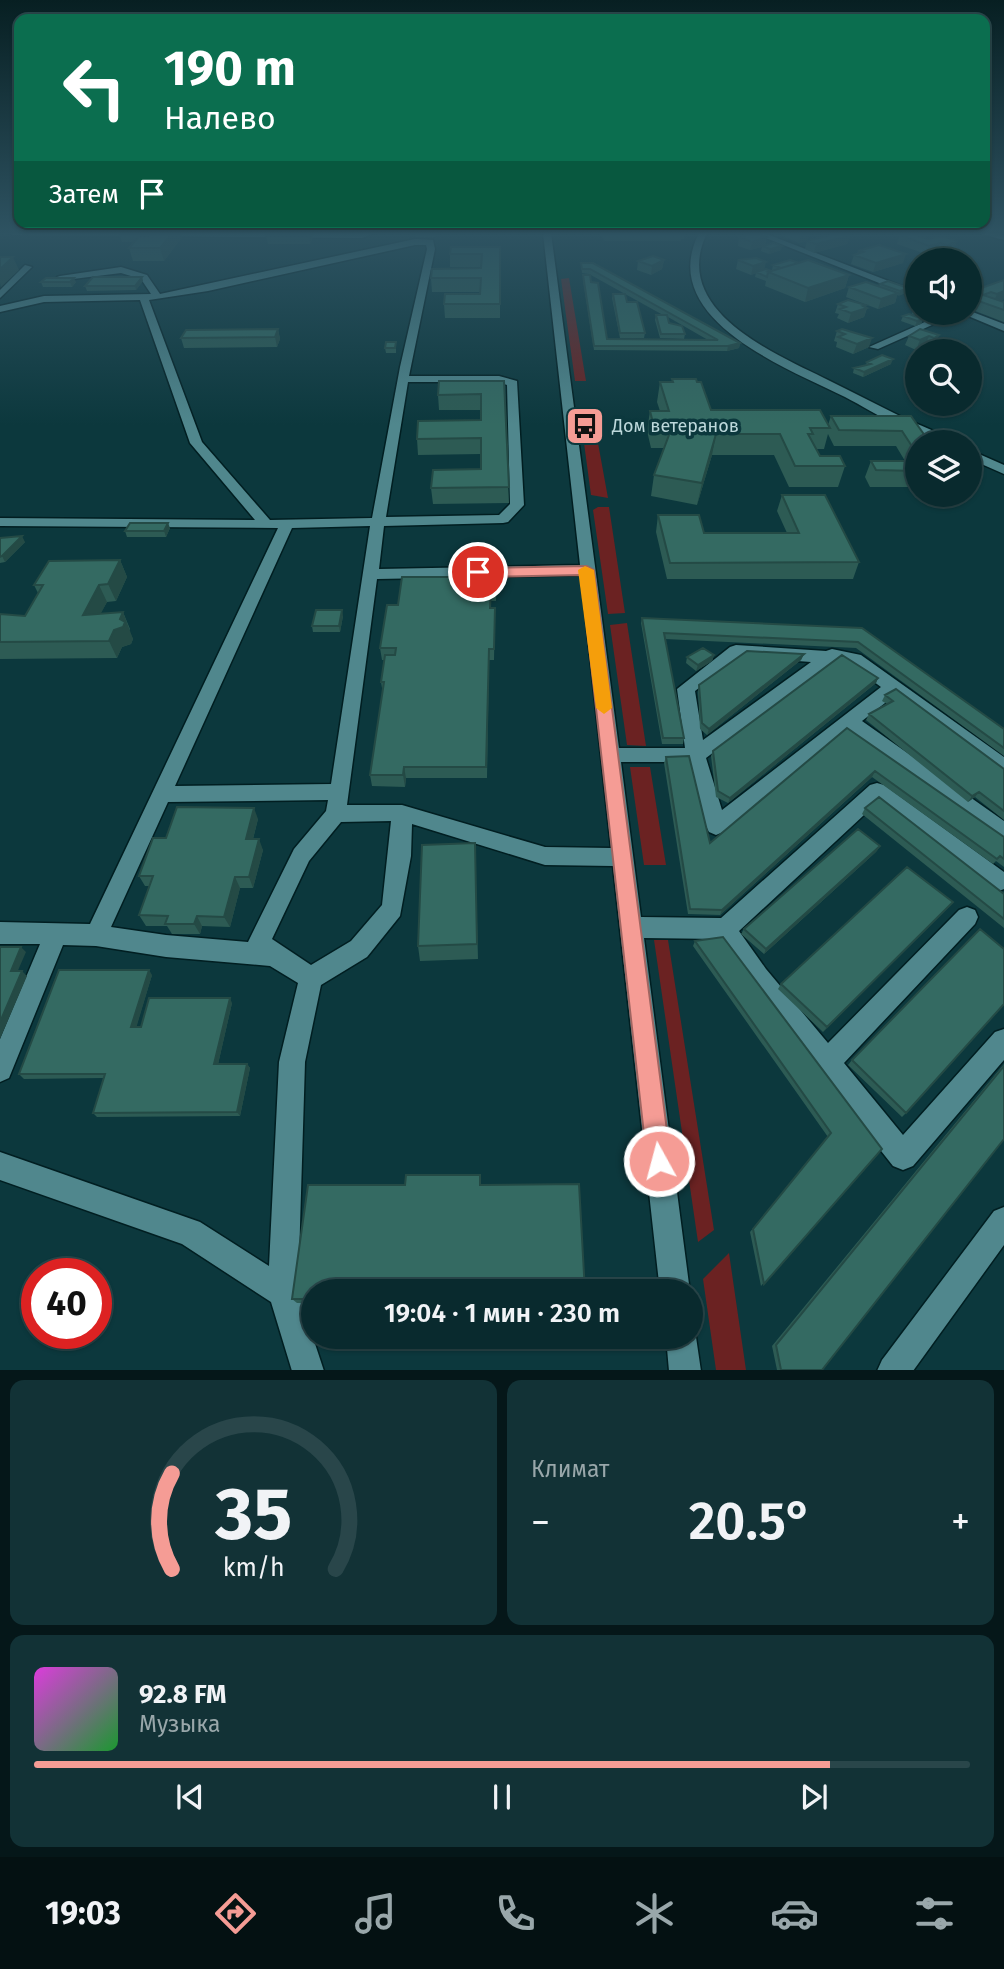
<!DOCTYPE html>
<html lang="ru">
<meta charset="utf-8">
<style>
:root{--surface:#092a2e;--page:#123236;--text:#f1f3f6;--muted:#99a7aa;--line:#29464a;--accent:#f59c95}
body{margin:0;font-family:"Fira Sans",sans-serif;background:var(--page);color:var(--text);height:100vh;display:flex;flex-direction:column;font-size:26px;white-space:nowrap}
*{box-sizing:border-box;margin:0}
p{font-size:23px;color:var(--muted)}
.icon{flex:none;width:38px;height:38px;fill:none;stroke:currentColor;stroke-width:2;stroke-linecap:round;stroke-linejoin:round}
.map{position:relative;height:1370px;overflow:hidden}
.panel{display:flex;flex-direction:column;gap:10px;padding:10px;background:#051719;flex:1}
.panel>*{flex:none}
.guide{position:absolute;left:14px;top:14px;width:976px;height:214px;border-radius:14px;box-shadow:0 2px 5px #0004,0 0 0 2px var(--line);background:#0b6e4f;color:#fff;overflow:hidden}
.tools{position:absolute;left:905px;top:248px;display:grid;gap:14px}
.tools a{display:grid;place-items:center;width:77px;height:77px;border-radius:50%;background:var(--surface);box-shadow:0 2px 5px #0004,0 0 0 2px var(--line);font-size:35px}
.speed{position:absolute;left:21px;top:1258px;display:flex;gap:14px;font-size:35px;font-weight:700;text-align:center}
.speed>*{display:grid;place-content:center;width:91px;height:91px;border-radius:50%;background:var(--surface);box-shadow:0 2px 5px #0004,0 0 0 2px var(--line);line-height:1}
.speed .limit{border:10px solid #d22;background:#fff;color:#111}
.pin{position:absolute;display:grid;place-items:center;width:60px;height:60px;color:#fff;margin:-30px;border:4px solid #fff;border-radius:50%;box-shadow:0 2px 7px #0007}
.me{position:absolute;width:77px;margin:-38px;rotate:353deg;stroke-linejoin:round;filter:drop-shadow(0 0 5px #0008)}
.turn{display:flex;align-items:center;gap:24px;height:147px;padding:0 35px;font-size:32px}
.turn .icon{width:91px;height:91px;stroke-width:2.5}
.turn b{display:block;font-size:49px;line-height:60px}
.then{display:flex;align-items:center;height:66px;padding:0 35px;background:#0003;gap:14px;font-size:26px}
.big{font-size:52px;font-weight:600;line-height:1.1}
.panel .card{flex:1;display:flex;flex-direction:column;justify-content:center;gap:10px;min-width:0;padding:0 24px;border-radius:14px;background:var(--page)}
.panel .dial{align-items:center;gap:0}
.dial svg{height:182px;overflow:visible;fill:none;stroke:var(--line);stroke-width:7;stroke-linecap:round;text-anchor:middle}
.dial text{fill:var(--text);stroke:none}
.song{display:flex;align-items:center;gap:21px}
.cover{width:84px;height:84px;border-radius:10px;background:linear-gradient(135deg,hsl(300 70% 55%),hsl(130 70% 35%))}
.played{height:7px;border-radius:4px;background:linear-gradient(90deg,var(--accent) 85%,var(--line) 85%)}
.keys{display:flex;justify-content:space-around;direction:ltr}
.heat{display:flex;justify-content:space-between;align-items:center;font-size:38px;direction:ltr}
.panel .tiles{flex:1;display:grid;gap:10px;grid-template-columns:1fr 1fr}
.card:last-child{grid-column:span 2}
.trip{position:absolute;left:301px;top:1279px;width:402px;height:70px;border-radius:35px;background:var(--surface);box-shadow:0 2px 5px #0004,0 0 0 2px var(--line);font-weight:600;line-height:70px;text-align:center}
.menu{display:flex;height:112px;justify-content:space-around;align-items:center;background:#041112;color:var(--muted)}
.menu .icon{width:49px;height:49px}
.menu .on{color:var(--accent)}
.menu b{font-size:32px;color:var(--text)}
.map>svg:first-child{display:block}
.green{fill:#6b2222}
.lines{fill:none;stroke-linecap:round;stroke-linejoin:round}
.minor-casing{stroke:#011e21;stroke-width:3}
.minor{fill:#50878d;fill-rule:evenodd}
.wall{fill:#2d5b54}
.shaded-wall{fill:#244a45}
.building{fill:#346a62;stroke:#244a45;stroke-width:2}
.route{fill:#f59c95;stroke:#9f6561;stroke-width:2}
.slow{fill:#f59e0b}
.labels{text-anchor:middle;stroke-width:7;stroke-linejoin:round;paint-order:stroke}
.far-poi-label{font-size:18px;fill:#bdd8db;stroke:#0c383d;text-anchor:start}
</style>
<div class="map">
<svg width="1004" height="1371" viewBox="0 0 1004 1371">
<rect width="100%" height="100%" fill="#0c383d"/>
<path class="green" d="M569 278 586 381H575L561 279Z
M584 443H598L608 498 591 495Z
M598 507H609L625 613 608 614 593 510Z
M627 623 646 746 627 745 610 625Z
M630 767H650L666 865H644Z
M654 940H668L714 1230 698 1242Z
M729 1253 746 1370H716L703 1279Z"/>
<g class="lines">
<g class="minor-casing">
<path id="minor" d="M9 233 361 234 375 233 362 238 13 235Z
M543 233H551L619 748H685L677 689 730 647 736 645 826 651 832 649 861 655 1004 757V775L997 772 894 696 862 721 1004 821V841L997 838 850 731 723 832 716 835 709 832 706 826 689 762H621L641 917 721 918 870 785 877 783 884 785 1004 872V889L999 891 991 888 878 802 739 931 766 969 828 1043 959 910 967 907 975 910 978 917 975 924 844 1063 903 1135 995 1032 1004 1029V1060L913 1166 903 1170 893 1166 750 985 719 939 644 938 690 1292H660L613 866 545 865 412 824 411 856 400 916 367 957 321 985 305 1062 298 1292 324 1371H292L271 1302 182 1244 0 1180V1152L200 1222 269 1266 279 1062 298 983 270 966 166 957 96 946 63 945 9 1078 0 1082V1039L40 944H0V922L90 924 278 528 0 526V518L255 520 190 443 140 300 44 302 0 312V306L44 296 151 294 141 279 121 273 57 281V277L60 276 121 267 147 275 160 294 415 239 433 240 435 249 409 376H499L517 381 524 505 508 522 503 523 384 526 379 569 580 565ZM415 245H426L427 249 400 367 372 518 270 520 202 442 149 300 208 291ZM408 382H498L507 385 510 504 499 515 386 517ZM370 526 331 784 175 786 292 528ZM581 575 611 848 545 847 402 805H347L377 579ZM739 657 811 662 703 740 695 691ZM832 663 851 665 881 687 722 810 706 758ZM328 800 326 811 294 849 248 942 166 935 111 927 168 802ZM391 821 382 905 351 941 311 965 272 939 309 861 341 822Z
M699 233H707C670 309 771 352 824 378 853 392 881 407 910 421 924 427 942 433 953 443 920 443 876 413 845 397 789 369 655 319 699 233Z
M753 233H764L917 292V298Z
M984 233 1004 235V240L985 235Z
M25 265 32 267 0 298V290Z
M970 311 1004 324V331L961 313H970Z
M945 313H959L878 349 869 347Z
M970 450 1004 465V474L970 459Z
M1004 1207V1245L913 1371H877L882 1360 994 1211Z
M691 1326 696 1337 701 1371H669L666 1337H691Z"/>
</g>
<use href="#minor" class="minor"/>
</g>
<path class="wall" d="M119 233H181L182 237 164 261H133L129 248 134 242H122Z
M268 233H313V237L310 244H268L266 236Z
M416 233H436V237H416Z
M596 233H685L684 239H681V241H604L602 235Z
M786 233H809L807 241 850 236 847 244 814 253 805 249 807 241 799 243 785 237Z
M926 234 925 238 928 239 957 241 954 249 945 254 937 251 926 254 897 244 900 235Z
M739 237 765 245 781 250 769 254 761 251 762 247 750 250 738 246Z
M500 247V318H445L444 304 480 294V292H432L431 278 481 268V267H450V254Z
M858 251 903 263 873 272 851 264 854 255 857 254Z
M664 260 662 269 651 275 637 270 638 261Z
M738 260 764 270 771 271H774L772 270 773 265 799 263 849 275 845 288 805 302 765 286 766 281 755 277 756 273 751 275 736 269Z
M581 263 740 343 739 348 727 351 594 350 583 280V275L591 282 607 339 708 340 668 317 669 323 685 334 684 339 660 338 655 320 656 315H663L589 274 582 273Z
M917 272V286L908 283 912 274Z
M142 277 143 281 136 290 87 291 85 286Z
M1004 280V299L1000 301 1004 302V322L970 309V292Z
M41 282H76L72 287H43Z
M880 284 908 288 907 293 897 295 895 303 878 309 846 297 849 287H879Z
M613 294 627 302 645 333 644 338H620L612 298Z
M838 304 866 305 865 307 867 308 864 317 848 323 837 318 839 314 835 313Z
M915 304H917V313H941L927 320 912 314Z
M903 316 923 319 921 324 915 326 901 321Z
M278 329 280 339 277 347 184 348 181 338Z
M842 329 869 347 853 354 836 347 837 342 834 341 837 331Z
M939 335 935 345 930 347 925 346 916 350 905 345 909 336Z
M396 342V353H386L385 348Z
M867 362 891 364 863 377 853 373 854 368 866 365Z
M672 379 711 410 828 425 831 416H911L917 443V487H870L865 477 871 461H905L896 446H834L828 434 824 449H816L820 456 845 466 838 487H789L774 455H712L697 505 651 496 654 475 664 448H651L647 431 650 411H660L657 402 660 382H672Z
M504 381 509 503 433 504 431 488 481 469V454L418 455 417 439 481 420V410H439L438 395Z
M782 495 859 562 853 579H667L656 532 658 515 704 533H787L777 511Z
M170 528 166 537H127L125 531Z
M0 538 25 542 5 562 0 563Z
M120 560 127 577 116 601 107 602 100 614 123 612 130 629 129 631 133 639 131 644 122 647 117 658 0 659V614L25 616 38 593 34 585Z
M497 573 496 601H491V608H495L494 660H489L487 778H406L405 787 372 786 370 775 383 694 381 682 384 660H382L380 648 398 605Z
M343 616 340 632H313L312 626Z
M642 618 862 628 1004 729V756L856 648 665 639 684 738 683 744H662L641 623Z
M804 654 801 660 707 735 700 729 698 691 699 685Z
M714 655 712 661 696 671 686 663 687 657Z
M878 678 876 683 728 803 716 797 711 756 713 751Z
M885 695 1004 769V820L975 797 968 802 866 720 869 714 887 704 882 701Z
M847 728 1004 837V867L996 861 993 864 872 777 720 915 688 914 664 763 666 757 710 843Z
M865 808 1004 894V928L862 814Z
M258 819 253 839 263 850 253 888H240L230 927 202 926 200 934H172L167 926H146L139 915 149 886H145L139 876 166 838Z
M475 843 478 959 420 961 418 946Z
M877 851 764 954 741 934 744 929Z
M948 907 823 1032 778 989 781 984Z
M695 941 882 1149 761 1286 750 1232 828 1137 693 946Z
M152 975 136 1027H141L232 1003 218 1064H247L250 1068 240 1116 97 1117 93 1113 104 1078 24 1079 19 1074Z
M852 1060 906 1113 902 1117 848 1065Z
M1004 1064V1139L822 1370H777L772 1346Z
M480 1185 313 1292V1303H297L292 1299Z
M395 1337H485V1340H397Z"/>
<path class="shaded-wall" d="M172 233H181L182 237 164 261 160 248Z
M310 233H313V237L310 244 309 236Z
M809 233 807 241 799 243 801 234Z
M850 236 847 244 814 253 816 244Z
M767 237 765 246 750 250 752 242Z
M957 241 954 249 945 254 948 245Z
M940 243 937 251 926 254 929 246Z
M782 246 781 250 769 254 770 249Z
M906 254 903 263 873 272 876 263Z
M13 257 19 270 1 287 0 283V269Z
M664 260 662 269 651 275 652 266Z
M766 262 764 271 751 275 753 266Z
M849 275 845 288 805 302 808 288Z
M142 277 143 281 136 290 135 286Z
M74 278 76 282 72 287 70 282Z
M908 288 907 293 898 296 900 291Z
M1004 291V299L993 303 997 294Z
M898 293 895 303 878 309 881 299Z
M866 305 865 308H867L864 317 848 323 851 313Z
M929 313H941L927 320Z
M923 319 921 324 915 326 917 321Z
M278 329 280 339 277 347 275 337Z
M939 335 935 345 930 347 934 338Z
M929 336 925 346 916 350 920 340Z
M872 338 869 347 853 354 857 344Z
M740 343 739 348 727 351 728 346Z
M893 359 891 364 863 377 864 372Z
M716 434 712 455 697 505 702 483Z
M168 523 170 528 166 537 164 531Z
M22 536 25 542 5 562 2 556Z
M120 560 127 577 116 601 108 584Z
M99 585 107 602 91 632 83 615Z
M342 610 343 616 340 632 339 626Z
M123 612 133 639 131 644 122 647 117 658 109 641Z
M804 654 801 660 707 735 709 729Z
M714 655 712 661 696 671 698 665Z
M878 678 876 683 728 803 730 798Z
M404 767 406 778 405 787 403 775Z
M875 771 872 777 720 915 722 910Z
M979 792 975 797 968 802 972 796Z
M254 808 258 819 250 850 246 839Z
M259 839 263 850 253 888 249 877Z
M880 846 877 851 764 954 766 949Z
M235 877 240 888 230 927 224 917Z
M953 902 823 1032 827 1027Z
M197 916 202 926 200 934 194 924Z
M21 947 26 952 16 975 11 971Z
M149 970 152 975 135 1032 131 1027Z
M22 971 27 976 0 1039V1022Z
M230 998 232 1003 217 1069 214 1064Z
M247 1064 250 1068 240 1116 237 1112Z"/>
<path class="building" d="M151 233H172L160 248H129L139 236H148Z
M268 233H310L309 236H266Z
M753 233 767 237 752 242 739 237Z
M838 233H842L850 236 816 244 807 241Z
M908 233H922L926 234 919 236 928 239 942 236 957 241 948 245 940 243 929 246 900 235Z
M774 243 782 246 770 249 762 246Z
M879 245 906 254 876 263 854 255 863 252 858 251Z
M451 247H500V304H444L445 294H480L481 278H431L432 269 481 268 482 254H450Z
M653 256 664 260 652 266 638 261Z
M0 257H13L0 269Z
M756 258 766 262 753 266 738 260Z
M790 260 799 263 781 268 773 265Z
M808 260 849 275 808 288 768 272Z
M581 263H593L740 343 728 346H594L583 275H590L591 282 598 283 607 339 718 340 590 269H582Z
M766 269 771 271 768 272 767 277 756 272Z
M93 277H142L135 286H85Z
M46 278H74L70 282H41Z
M1004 280V291L997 294 991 292 983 295 1004 302V310L970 298V292Z
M888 281 908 288 900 291 880 284Z
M866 282 898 293 881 299 849 287Z
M613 294H625L627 302H637L645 333H620Z
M848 300 866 305 863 306 867 308 851 313 840 309 846 307 838 304Z
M909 314 923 319 917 321 903 316Z
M656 315H667L669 323 682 326 685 334H661Z
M278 329 275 337 181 338 186 330Z
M842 329 872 338 857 344 838 337 845 334 837 331Z
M920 329 939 335 934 338 929 336 920 340 909 336Z
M386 342H396L395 348H385Z
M882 355 893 359 864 372 854 368 871 364 867 362Z
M672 379H696L697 382H701L711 410H820L830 428H810L813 434H808L820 456H840L845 466H795L780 434H716L702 483 654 475 672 427H654L650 411H669L660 382H673Z
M439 381H504L509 487 431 488 433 470 481 469V438L417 439 418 421 481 420V394L438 395Z
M831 416H911L930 443H917V454L902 431 839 430Z
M871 461H917V471L876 470Z
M782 495H825L859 562 670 563 658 515H699L704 533H799Z
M130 523H168L164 531H125Z
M22 536 2 556 0 557V538Z
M120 560 108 584 99 585 83 615 123 612 120 619 125 622 123 627 114 630 109 641 0 642V614L25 616 43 585H34L49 561Z
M474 572 497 573 496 590H491L490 608H495L494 649H489L486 767H404L403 775H370L384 682H381L385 655H395L396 648H380L387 605H398L402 577H473Z
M316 610H342L339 626H312Z
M642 618 862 628 1004 729V748L858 642 664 633 684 738H663Z
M703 648 714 655 698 665 687 657Z
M747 651 804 654 709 729 702 723 699 685Z
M842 655 878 678 730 798 718 791 713 751Z
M896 689 1004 769V811L979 792 972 796 869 714 893 701 885 695Z
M847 728 1004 837V859L1000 856 997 859 875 771 722 910 690 909 666 757 689 756 710 843Z
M879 797 1004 894V919L865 808Z
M177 807 254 808 246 839H259L249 877H235L224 917 197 916 194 924H165L168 916 139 915 153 876H139L153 838H166Z
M858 829 880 846 766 949 744 929Z
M475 843 477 944 418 946 422 845Z
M907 867 953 902 827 1027 781 984Z
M980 929 1004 949V1004L906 1113 852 1060Z
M723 937 882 1149 764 1284 753 1229 831 1133 695 941Z
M0 947H21L11 971H22L0 1022Z
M59 970H149L131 1027H141L149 998H230L214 1064H247L237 1112 93 1113 105 1074H19Z
M1004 1066V1139L822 1370H781L776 1345Z
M406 1175H480V1185L579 1184 585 1292H313V1299H292L308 1185H405Z"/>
<linearGradient id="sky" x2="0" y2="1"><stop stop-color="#071f22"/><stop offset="0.55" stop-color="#2e5362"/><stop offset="1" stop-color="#2e5362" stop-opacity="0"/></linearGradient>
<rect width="1004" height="425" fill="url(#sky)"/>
<path class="route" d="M587 566 594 570 671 1161 668 1170 659 1174 650 1170 647 1161 581 575 478 577 471 572 478 568Z"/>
<path class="slow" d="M585 566 594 570 612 708 604 714 596 708 578 570Z"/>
<defs>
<g id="bus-square" transform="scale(2.0125)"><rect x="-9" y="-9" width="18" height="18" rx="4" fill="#f59c95" stroke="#0c383d"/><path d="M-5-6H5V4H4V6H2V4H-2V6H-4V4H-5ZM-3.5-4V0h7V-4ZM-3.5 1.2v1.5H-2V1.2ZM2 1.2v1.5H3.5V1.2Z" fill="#111"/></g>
</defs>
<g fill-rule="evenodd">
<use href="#bus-square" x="585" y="426"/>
</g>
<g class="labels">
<g class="far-poi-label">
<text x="612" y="432">Дом ветеранов</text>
</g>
</g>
</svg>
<div class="tools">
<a><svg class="icon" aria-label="sound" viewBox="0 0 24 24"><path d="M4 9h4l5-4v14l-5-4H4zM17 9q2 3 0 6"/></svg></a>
<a><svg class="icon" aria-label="search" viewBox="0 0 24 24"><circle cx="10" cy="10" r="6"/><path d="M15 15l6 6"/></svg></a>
<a><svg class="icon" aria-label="layers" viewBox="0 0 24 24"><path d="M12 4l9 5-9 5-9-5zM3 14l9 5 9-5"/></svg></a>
</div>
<div class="speed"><div class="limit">40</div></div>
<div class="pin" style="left:478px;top:572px;background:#d93025"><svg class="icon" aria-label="arrive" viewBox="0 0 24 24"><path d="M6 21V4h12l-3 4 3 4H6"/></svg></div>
<svg class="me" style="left:659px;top:1161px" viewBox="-20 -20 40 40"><circle r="17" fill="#f59c95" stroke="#fff" stroke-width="3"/><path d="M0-11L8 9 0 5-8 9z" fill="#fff"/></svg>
<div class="trip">19:04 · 1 мин · 230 m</div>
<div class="guide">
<div class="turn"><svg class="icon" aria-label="left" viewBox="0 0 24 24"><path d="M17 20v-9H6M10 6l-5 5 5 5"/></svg><div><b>190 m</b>Налево</div></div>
<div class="then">Затем<svg class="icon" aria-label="arrive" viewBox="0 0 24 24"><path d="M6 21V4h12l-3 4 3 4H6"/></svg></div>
</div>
</div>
<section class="panel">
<div class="tiles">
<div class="card dial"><svg viewBox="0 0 100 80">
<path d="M14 69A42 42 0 1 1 86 69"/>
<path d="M14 69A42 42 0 0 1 14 27" stroke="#f59c95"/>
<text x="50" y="56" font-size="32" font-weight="700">35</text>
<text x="50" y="72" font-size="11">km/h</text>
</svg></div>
<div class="card"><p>Климат</p>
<div class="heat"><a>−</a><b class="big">20.5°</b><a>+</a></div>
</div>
<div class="card">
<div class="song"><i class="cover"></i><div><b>92.8 FM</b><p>Музыка</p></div></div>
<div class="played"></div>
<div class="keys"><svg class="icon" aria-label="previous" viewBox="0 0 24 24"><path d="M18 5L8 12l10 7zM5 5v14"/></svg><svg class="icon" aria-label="pause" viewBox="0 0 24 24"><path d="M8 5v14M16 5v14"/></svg><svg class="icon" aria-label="next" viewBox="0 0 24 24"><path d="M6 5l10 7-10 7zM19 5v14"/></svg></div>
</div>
</div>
</section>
<nav class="menu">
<b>19:03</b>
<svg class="icon on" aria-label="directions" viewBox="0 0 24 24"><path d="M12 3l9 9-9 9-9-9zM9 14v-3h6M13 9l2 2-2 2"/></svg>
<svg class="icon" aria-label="music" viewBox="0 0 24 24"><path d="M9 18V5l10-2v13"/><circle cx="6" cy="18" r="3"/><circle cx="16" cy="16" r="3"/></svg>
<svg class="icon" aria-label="phone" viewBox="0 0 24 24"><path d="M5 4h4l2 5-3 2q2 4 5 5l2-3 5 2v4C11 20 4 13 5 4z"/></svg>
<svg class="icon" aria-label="climate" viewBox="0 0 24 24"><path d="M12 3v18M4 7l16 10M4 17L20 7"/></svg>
<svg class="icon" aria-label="car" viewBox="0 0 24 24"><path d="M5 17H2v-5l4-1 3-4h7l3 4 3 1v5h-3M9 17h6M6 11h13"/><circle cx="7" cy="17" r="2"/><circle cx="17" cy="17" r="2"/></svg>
<svg class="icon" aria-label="filters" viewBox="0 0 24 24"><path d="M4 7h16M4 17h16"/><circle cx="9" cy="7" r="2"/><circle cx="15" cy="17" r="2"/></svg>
</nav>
